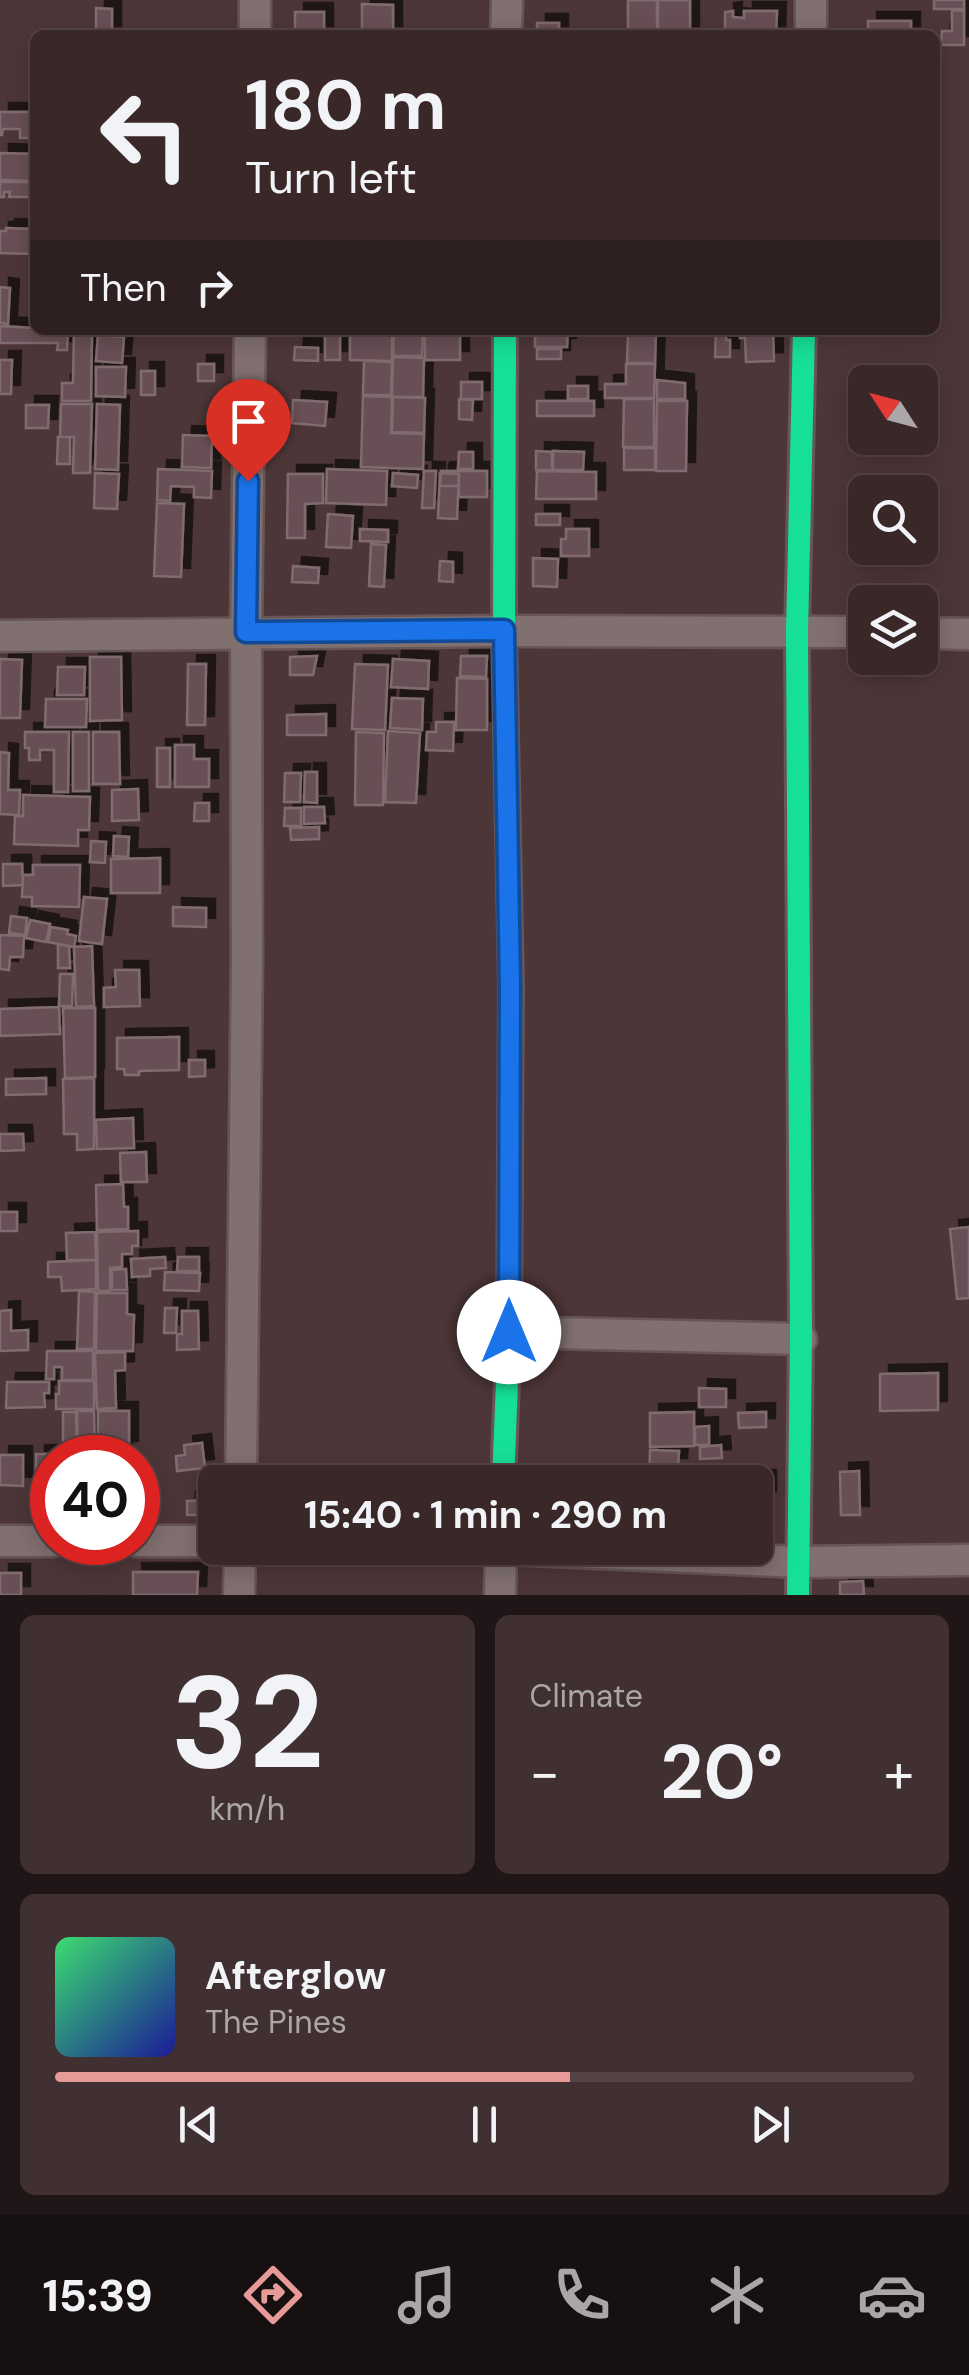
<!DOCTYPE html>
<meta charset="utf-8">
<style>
:root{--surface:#3a2829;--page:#413031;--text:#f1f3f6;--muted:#aba6a8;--line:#544446;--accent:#e69b98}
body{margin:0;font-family:"DM Sans",sans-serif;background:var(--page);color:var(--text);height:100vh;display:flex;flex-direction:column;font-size:38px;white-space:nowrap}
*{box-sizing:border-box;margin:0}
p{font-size:32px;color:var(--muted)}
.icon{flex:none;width:55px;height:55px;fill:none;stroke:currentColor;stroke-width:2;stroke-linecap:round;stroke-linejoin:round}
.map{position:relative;height:1595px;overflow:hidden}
.panel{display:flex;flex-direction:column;gap:20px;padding:20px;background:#201617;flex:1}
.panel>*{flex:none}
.top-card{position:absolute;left:30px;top:30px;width:910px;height:305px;border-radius:15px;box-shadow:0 5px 25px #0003,0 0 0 2px var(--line);background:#3a2829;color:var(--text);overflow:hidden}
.needle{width:65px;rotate:306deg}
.tools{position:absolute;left:848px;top:365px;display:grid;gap:20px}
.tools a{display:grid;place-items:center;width:90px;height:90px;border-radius:15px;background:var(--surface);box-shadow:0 5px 25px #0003,0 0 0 2px var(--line);font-size:50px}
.speed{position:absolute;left:30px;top:1435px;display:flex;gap:20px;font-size:50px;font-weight:700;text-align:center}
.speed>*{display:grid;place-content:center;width:130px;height:130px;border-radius:50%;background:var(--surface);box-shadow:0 5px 25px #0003,0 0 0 2px var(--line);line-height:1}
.speed .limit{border:15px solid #d22;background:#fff;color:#111}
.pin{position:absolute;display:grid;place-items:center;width:85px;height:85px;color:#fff;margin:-102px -42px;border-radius:50% 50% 50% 0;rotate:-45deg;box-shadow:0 0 10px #0007}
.pin .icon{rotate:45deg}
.me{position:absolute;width:110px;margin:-55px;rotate:0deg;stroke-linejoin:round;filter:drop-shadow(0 0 8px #0008)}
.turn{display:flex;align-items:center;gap:35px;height:210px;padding:0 50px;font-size:45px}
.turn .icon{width:130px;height:130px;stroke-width:2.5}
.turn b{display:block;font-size:70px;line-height:85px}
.then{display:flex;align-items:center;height:95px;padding:0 50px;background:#0003;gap:20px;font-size:38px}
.big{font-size:75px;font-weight:700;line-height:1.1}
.panel .card{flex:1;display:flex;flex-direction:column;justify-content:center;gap:15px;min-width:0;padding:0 35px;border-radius:15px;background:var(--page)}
.panel .dial{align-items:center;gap:0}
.dial b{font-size:130px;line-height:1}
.song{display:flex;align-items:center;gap:30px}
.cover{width:120px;height:120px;border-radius:15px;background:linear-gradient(135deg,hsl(140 70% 55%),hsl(240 70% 35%))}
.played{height:10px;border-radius:5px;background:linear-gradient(90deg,var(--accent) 60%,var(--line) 60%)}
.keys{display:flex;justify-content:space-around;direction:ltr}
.heat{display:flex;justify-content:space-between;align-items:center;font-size:55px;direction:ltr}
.panel .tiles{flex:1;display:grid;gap:20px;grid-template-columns:1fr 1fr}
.card:last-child{grid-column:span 2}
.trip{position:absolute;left:198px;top:1465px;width:575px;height:100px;border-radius:15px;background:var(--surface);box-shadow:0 5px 25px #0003,0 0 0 2px var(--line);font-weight:700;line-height:100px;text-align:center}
.menu{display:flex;height:160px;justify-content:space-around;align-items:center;background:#171010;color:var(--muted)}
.menu .icon{width:70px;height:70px}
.menu .selected{color:var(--accent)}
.menu b{font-size:45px;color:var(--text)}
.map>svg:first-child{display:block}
.building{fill:#674f54;stroke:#806c70;stroke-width:2.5;filter:url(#shadow)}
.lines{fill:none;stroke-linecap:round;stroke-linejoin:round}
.street-casing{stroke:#685555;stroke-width:35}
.fast-casing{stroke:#685555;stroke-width:28}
.street{stroke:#817070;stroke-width:30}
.fast{stroke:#16e098;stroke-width:22}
.route-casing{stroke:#114b97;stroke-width:25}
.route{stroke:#1a73e8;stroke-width:18}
</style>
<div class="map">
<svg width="969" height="1595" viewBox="0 0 969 1595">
<defs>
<filter id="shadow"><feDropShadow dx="9" dy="-9" stdDeviation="0" flood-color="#0009"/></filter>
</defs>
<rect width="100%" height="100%" fill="#4d3637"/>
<path class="building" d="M628 0H657V35H628Z
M658 0H690V35H658Z
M934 0H964V9H934Z
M362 4 393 5V35H362Z
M96 8 112 9V35H96Z
M952 10 964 11V45H941L942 31H952Z
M733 11V17L744 18V11H777L776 35H725V12Z
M295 12H324V35H295Z
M868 21H911V35H868Z
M537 23H559V35H537Z
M0 112H35V138H20V129H3L2 135H0Z
M0 153 35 154V181L0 180Z
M0 182H34L33 197H9L10 192H4V197H0Z
M6 228 33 229 32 254 0 253V231H6Z
M0 287 10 288 8 324 0 323Z
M0 326 68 330 67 350H57L58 343H0Z
M325 330H340V360H325Z
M350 330H392V361L350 360Z
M394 330H423L422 356H393Z
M425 330H460V360H425Z
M535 330H568L567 347H535Z
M716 330H726V340H730V357H715Z
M740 330H773L774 361 746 362 745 338H740Z
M92 331 91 401H62V383H73L74 332Z
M628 332H656L655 363H627Z
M98 335 124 337 122 363 96 361Z
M295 347 318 348V361L294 360Z
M537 349H561V359H537Z
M393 357 424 358 423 397H392Z
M0 360H12L11 394H0Z
M364 361 392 362 391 395H363Z
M198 364H214V381H198Z
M626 364H655L654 398H605V384H626Z
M96 367H126L125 397 96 396Z
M141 371H155V395H141Z
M657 380 685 383V399H657Z
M461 382H482V399H461Z
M568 386H588V399H568Z
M363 396 392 397 391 433 424 434 423 469 361 467Z
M393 397 425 398 424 433 392 432Z
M459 399 473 400 472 420 459 419Z
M624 399H654V447H623Z
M293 400 327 402 325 426 292 423Z
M537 401H594V416H537Z
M657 401H687L686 471H656Z
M61 404H92L90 473H73L74 437H60Z
M97 404 120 405 118 470 95 469Z
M26 405H49L48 428H26Z
M183 435 212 436 211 468 182 467Z
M58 437H70V464H57Z
M624 448H655V470H624Z
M536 451 552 452V470H536Z
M553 451 584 452 583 470H553Z
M459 452H473V469H458Z
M158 469 212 471 211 498 194 497V487L171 486 170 501 157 500Z
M327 469 387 471 386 505 326 503Z
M424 471H436L434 508H422Z
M441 471H487V497H459V486H440Z
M537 471 596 472V499H536Z
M95 473 119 474 117 509 94 508Z
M393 473 418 475 417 488 392 486Z
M440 473 459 474 457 519 438 518Z
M288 474H323V503L305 504V538H287Z
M157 503 184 504 181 577 154 576Z
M328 514 353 516 351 548 326 547Z
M536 514H560V525H536Z
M360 529 388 530V542L360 541Z
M566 529H589V556H561V539H566Z
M371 544 386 545 384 587 369 586Z
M533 558 558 559 557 587 533 586Z
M440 561 453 562V582L439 581Z
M293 566 319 568 318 583 292 582Z
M317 656 313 675H290V657Z
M461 656H487L486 677 460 676Z
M90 657H121L122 720 90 721Z
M0 659 22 660 20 718H0Z
M393 659 429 661 428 689 391 687Z
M188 664H206L205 725H187Z
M355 664 388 665 385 730 352 729Z
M58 667H85L84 695H57Z
M457 678 487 679V730H456Z
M392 698 423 699 422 730 390 728Z
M46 699H87L86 727H45Z
M326 714V735H287V715Z
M436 722H454L453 751 426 750 427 732H436Z
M388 731 420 733 416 803 385 802Z
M25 732H69L68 792H54V750H40V760H29V748H25Z
M73 732H89V791H73Z
M93 732H119L120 784H93Z
M356 732 384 733 383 805H355Z
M175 745H194V759H209V787H175Z
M157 748H170V787H157Z
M0 752 9 753 8 790H20L19 815 0 814Z
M305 772H317V803L304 802Z
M285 773H301L300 802H284Z
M138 789 139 820 112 821V790Z
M23 795 90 797 89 830H78V846L14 844 15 816H23Z
M195 803H209V821H194Z
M304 807H324L325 823 304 824Z
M285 808H301V826H284Z
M319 827V839L291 840 290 828Z
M114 836 129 837 128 857 113 856Z
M91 841 106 842 105 863 90 862Z
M160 858V893H111V859Z
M3 864H22L23 885 3 886Z
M33 865H80L79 907 32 906V897H22L23 875H33Z
M84 897 107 899 102 944 79 941Z
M173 907 206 908V927L173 926Z
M11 916 27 918 25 935 9 933Z
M30 920 50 924 46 942 26 938Z
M51 927 68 930 67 934 76 936 74 947 48 942Z
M0 935 24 936 23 957H10L9 970 0 969Z
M58 944 69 946 70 968H58Z
M92 946 94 1006 76 1007 74 947Z
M115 970H139L140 1006 104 1007V988L116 987Z
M60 974H73L72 1006H59Z
M59 1007 60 1034 0 1036V1009Z
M63 1008H95V1077L65 1078Z
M179 1037V1070L139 1071V1075H125L124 1069H117V1038Z
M189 1060H205V1076L189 1077Z
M46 1078V1094L6 1095V1079Z
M94 1078V1149L77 1150V1134H64L63 1079Z
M133 1118 134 1148 97 1149 96 1120Z
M0 1134H23L24 1150 0 1151Z
M146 1152 147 1182H121L120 1153Z
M123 1184 124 1207H128V1229L97 1230 96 1185Z
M0 1212H17V1231H0Z
M969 1227V1298L957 1299 950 1229Z
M138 1231V1246H132V1254H122V1267L110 1268V1291H98L97 1232Z
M95 1232 96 1260H67L66 1233Z
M165 1257 166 1268 150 1269V1276L132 1277 131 1259Z
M178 1257H199V1271H177Z
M96 1260V1289L62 1291 61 1277H48V1262Z
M126 1269 127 1290H112V1270Z
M165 1272 200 1273 199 1291 164 1290Z
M79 1291 95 1292 94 1349H77Z
M97 1293H127V1314L134 1315 133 1351H96Z
M165 1308H177L176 1333H164Z
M11 1310V1331L28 1330V1350L0 1351V1311Z
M182 1311H198L199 1349 177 1350V1334H182Z
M47 1351H93V1380H62V1367H54V1379H46Z
M125 1352V1370L115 1371 116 1408 97 1409 95 1353Z
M938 1373V1410L880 1411V1374Z
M59 1381H94V1409H56V1394H59Z
M7 1382H49V1393H44L45 1407 6 1408Z
M699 1388 726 1389V1407H699Z
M77 1411H94L95 1458H78Z
M98 1411H129V1450H123V1458H98Z
M63 1412H76L77 1458H52V1470L36 1471V1454H63Z
M694 1412V1446L650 1447V1413Z
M766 1412V1427L739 1428 738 1413Z
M709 1426V1445H695V1427Z
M202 1443 205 1468 177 1471 176 1456 185 1455 184 1445Z
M721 1445 722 1458 700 1459V1447Z
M650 1450 679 1451 678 1467H669V1482H649Z
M0 1455H23V1486L0 1485Z
M859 1471 860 1515H841L840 1472Z
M756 1479H767V1500H755Z
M213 1500V1515H187V1501Z
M133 1572H198L197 1595H133Z
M0 1573H21V1595H0Z
M863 1581 864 1595H840V1582Z"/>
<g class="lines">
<g class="street-casing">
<path id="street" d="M255 35V0
M506 35 507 0
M811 35V0
M920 633 969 634
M0 636 504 631 865 632
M509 1332 801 1339
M241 1482 247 959 246 632 250 330
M0 1541H52
M138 1541H215
M489 1548 799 1562 969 1560
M239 1595 240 1548
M500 1595 501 1548"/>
</g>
<g class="fast-casing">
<path id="fast" d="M503 1482 509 1332 511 985 504 631 505 330
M798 1595 801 1339 797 631 804 330"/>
</g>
<use href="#street" class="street"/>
<use href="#fast" class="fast"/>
</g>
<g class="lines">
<g class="route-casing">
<path id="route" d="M248 481 246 632 504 630 510 985 509 1332"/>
</g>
<use href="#route" class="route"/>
</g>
</svg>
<div class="tools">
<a><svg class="needle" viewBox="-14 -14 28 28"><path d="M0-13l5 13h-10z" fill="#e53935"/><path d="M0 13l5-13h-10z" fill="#aba6a8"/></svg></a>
<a><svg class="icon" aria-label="search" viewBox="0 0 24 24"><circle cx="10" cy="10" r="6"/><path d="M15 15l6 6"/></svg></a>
<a><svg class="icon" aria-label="layers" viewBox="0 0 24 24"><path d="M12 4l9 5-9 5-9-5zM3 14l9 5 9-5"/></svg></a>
</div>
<div class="speed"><div class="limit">40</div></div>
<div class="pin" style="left:248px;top:481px;background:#d93025"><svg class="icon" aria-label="arrive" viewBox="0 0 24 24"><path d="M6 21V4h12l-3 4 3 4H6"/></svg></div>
<svg class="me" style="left:509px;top:1332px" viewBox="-20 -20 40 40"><circle r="19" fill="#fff"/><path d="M0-13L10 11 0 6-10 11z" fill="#1a73e8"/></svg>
<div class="trip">15:40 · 1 min · 290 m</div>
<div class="top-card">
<div class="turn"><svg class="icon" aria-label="left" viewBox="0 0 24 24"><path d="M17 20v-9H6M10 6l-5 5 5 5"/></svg><div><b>180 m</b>Turn left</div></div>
<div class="then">Then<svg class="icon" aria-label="right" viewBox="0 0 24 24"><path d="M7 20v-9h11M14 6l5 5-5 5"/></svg></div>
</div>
</div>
<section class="panel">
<div class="tiles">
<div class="card dial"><b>32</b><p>km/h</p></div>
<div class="card"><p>Climate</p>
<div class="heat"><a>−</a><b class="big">20°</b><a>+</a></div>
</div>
<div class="card">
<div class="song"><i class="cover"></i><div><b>Afterglow</b><p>The Pines</p></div></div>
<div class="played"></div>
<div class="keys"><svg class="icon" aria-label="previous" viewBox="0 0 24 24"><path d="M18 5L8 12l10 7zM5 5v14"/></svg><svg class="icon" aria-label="pause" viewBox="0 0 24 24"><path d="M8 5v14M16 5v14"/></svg><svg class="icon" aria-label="next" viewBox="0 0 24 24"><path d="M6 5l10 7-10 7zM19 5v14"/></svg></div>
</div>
</div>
</section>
<nav class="menu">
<b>15:39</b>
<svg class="icon selected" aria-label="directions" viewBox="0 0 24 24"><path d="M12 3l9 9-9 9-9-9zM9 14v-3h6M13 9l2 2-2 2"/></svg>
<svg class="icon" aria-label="music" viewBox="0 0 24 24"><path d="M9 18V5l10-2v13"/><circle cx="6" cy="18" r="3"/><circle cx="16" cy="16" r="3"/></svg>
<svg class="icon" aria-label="phone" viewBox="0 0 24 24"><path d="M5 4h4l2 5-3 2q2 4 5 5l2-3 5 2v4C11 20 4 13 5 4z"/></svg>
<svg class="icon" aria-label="climate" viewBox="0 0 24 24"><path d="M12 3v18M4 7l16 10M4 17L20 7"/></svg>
<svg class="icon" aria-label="car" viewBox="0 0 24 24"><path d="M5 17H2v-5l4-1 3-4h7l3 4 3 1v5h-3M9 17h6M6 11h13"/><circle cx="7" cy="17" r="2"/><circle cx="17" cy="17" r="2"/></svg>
</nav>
